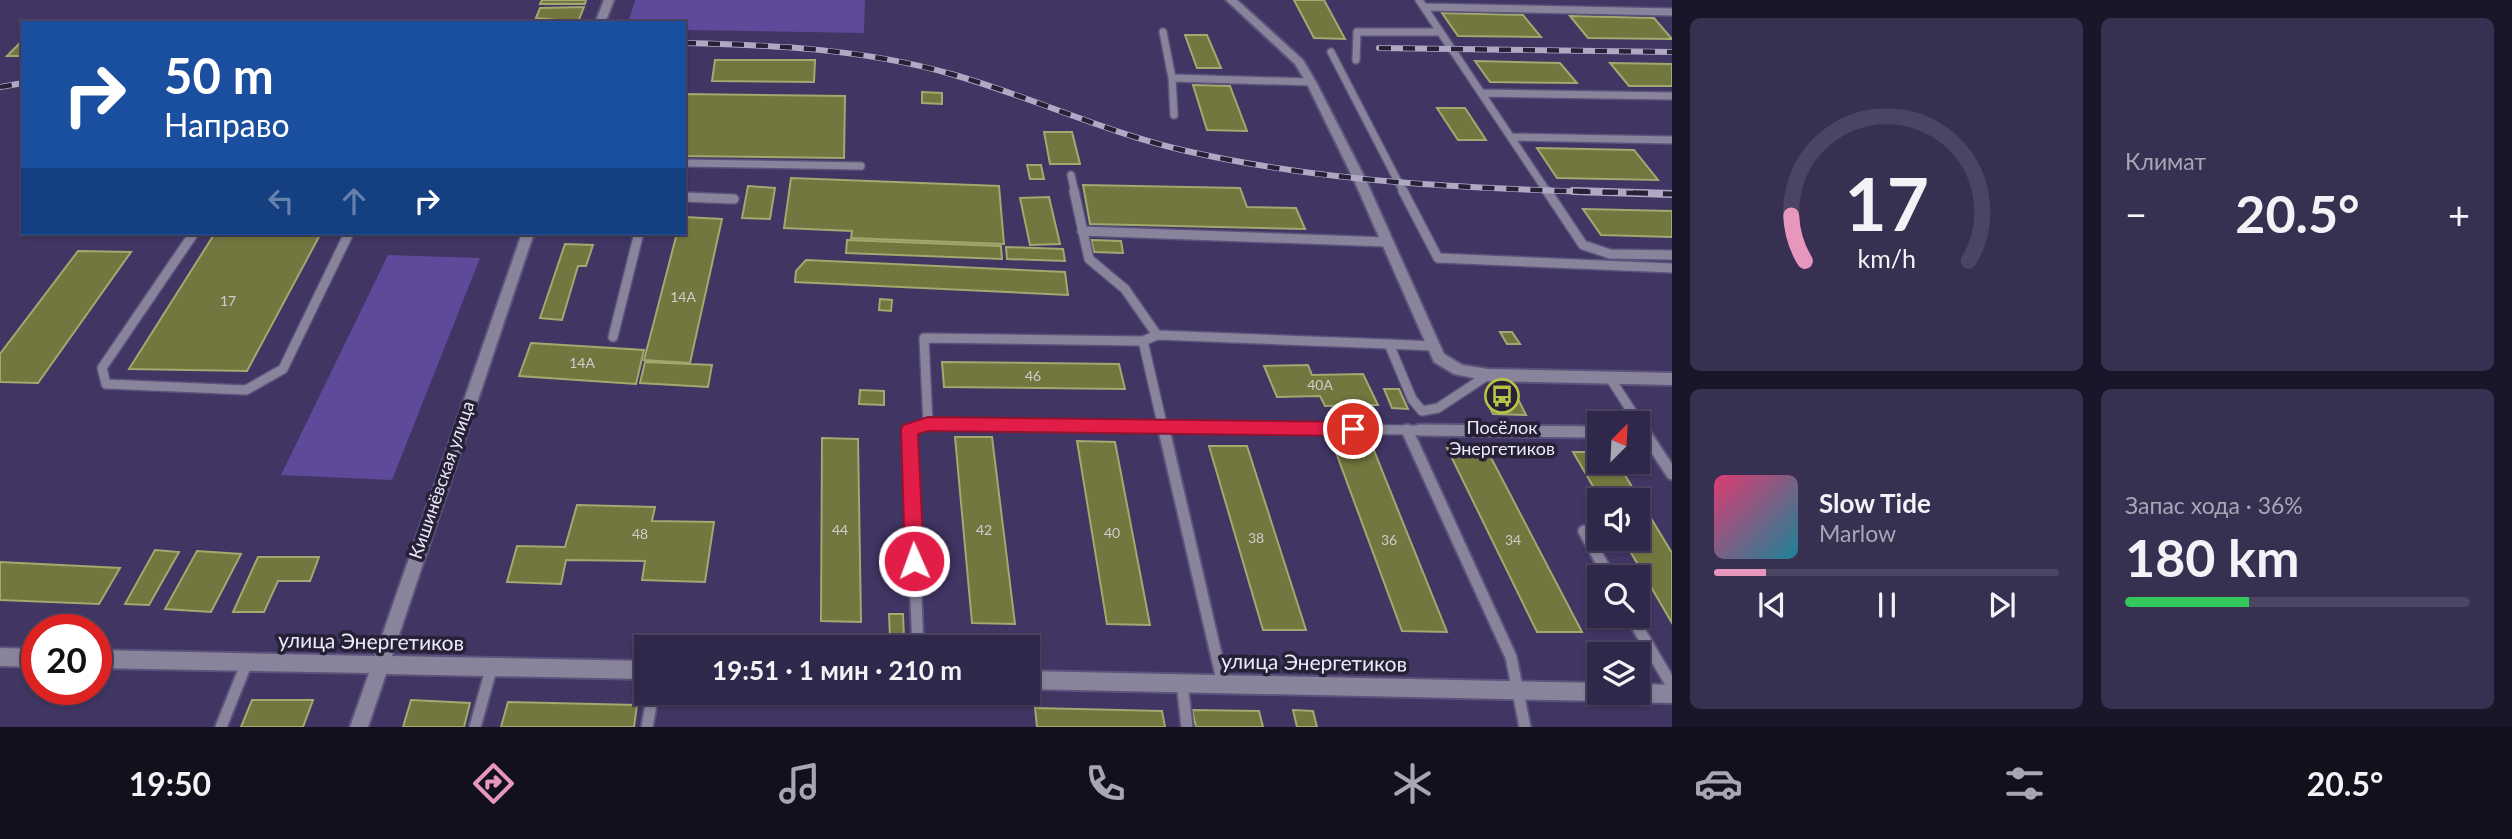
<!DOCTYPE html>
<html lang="ru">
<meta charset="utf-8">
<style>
:root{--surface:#30284a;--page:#383051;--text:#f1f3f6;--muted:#a8a6b5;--line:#4b4462;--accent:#e797bd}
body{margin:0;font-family:Lato,sans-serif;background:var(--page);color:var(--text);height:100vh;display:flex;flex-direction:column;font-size:26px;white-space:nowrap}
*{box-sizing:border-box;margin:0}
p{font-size:23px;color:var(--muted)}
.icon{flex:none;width:38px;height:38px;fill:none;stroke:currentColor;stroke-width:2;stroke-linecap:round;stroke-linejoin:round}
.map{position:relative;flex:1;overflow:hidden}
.sheet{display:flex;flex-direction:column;gap:18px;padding:18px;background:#1a1629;width:840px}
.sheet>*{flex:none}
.top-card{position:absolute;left:21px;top:21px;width:665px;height:214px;border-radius:0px;box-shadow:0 2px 5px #0004,0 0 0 2px var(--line);background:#1a4fa0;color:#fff;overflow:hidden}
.needle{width:46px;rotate:24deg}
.tools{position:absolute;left:1587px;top:411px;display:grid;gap:14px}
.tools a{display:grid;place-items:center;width:63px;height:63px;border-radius:0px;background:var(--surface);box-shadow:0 2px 5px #0004,0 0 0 2px var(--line);font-size:35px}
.speed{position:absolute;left:21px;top:614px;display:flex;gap:14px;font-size:35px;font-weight:700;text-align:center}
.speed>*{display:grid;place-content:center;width:91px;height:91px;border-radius:50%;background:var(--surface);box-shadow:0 2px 5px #0004,0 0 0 2px var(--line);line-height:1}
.speed .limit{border:10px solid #d22;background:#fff;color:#111}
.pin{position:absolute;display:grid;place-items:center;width:60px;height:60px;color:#fff;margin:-30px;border:4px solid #fff;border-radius:50%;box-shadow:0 2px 7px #0007}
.me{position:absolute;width:77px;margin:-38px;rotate:358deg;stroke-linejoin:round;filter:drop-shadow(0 0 5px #0008)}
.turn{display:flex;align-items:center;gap:24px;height:147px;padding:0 28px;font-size:32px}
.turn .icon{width:91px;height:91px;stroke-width:2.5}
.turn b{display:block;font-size:49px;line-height:60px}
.lanes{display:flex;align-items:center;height:66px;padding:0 28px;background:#0003;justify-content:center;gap:35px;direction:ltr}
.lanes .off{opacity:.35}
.big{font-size:52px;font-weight:700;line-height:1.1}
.sheet .widget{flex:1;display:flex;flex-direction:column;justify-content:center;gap:10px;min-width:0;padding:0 24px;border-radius:10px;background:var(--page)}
.sheet .dial{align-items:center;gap:0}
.dial svg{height:182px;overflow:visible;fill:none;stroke:var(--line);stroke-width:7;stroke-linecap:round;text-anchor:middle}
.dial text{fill:var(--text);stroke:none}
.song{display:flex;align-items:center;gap:21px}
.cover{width:84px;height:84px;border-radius:10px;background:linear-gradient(135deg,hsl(340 70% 55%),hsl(190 70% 35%))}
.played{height:7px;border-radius:4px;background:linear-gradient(90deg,var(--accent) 15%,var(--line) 15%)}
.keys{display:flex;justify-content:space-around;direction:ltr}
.heat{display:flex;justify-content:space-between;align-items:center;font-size:38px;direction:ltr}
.charge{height:10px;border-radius:5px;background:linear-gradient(90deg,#34c759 36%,var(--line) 0)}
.sheet .tiles{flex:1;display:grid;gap:18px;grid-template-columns:repeat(2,1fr)}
.trip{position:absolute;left:634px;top:635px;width:406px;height:70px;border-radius:0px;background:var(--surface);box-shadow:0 2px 5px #0004,0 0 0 2px var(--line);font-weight:700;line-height:70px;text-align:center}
.menu{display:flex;height:112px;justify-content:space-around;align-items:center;background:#13101e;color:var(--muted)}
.menu .icon{width:49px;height:49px}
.menu .current{color:var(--accent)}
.menu b{font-size:32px;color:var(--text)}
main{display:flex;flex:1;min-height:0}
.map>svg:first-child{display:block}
.green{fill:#5f499b}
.building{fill:#72773f;stroke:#a3a86f;stroke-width:2}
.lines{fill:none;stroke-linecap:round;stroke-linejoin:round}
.lane-far2-casing{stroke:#5c527b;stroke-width:10}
.lane-far1-casing{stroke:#5c527b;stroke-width:12}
.lane-casing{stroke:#5c527b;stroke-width:15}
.street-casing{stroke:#5c527b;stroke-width:4}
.lane-far2{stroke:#88849b;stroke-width:7}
.lane-far1{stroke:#88849b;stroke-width:9}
.lane{stroke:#88849b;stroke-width:11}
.street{fill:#88849b;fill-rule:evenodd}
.rail-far1-casing{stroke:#afa9c5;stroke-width:6}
.rail-casing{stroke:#afa9c5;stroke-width:8}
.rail-far1{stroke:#262136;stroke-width:4.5;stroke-dasharray:12;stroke-linecap:butt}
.rail{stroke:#262136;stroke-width:5;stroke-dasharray:15;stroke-linecap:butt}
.route{fill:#e11d48;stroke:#92132f;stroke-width:2}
.labels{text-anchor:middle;stroke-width:7;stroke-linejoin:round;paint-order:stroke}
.number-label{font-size:14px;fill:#cecdcc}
.poi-label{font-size:18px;fill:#eceafb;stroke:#262136}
.street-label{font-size:18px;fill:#eceafb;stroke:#262136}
.near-street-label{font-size:21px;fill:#eceafb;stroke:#262136}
</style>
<main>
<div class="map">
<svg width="1672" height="727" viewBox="0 0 1672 727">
<rect width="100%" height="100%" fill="#403563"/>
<path class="green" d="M635 0H865L864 33 684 30V23H628Z
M388 255 480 258 392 480 281 475Z"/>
<path class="building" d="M542 0H586L585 4H540Z
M1294 0H1324L1345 39 1314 38Z
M584 7 578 22 536 18 540 8Z
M1442 13 1523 15 1541 37 1458 36Z
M1570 16 1654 18 1672 39 1588 38Z
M1185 35H1207L1221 68H1197Z
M23 40V56H7Z
M715 60H815L814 82 712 81Z
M1475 61 1560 63 1577 83 1490 82Z
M1610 63 1672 64V86H1629Z
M1193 85 1230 86 1247 131 1207 130Z
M922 92 942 93V104L922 103Z
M684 94 845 96 844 158 684 156Z
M1437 108H1465L1486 140H1458Z
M1044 132H1072L1080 164H1050Z
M1537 148 1634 150 1658 180 1557 178Z
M1027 165H1041L1044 179H1030Z
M791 178 999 186 1004 244 851 238 852 231 784 228Z
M1083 185 1240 188 1247 207 1296 208 1305 229 1090 224Z
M748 186 775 188 770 219 742 218Z
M1049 197 1060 244 1030 245 1020 198Z
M1583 209 1672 211V237L1601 235Z
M684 217 722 219 690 363 644 360 677 233H684Z
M215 233H321L247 371 129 369Z
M847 240 1001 246 1002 259 846 253Z
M1091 240 1121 241 1123 253 1094 252Z
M565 244 593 245 586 266H578L562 320 540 318Z
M1006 247 1063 249 1065 261 1007 259Z
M78 251 131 252 38 383 0 382V354Z
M806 260 1065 272 1068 295 795 282 796 271Z
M880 299 892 300 891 311 879 310Z
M1500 332H1512L1520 344H1507Z
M531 343 644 350 636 384 519 376Z
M645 362 712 365 708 387 640 383Z
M942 362 1119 364 1125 389 944 387Z
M1308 365 1312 375 1363 374 1378 405 1325 406 1320 396 1277 397 1264 366Z
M1384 389H1399L1408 409 1392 408Z
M860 390 884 391V405L859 404Z
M1486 400 1519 401 1526 415 1493 414Z
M955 437H992L1015 624 972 623Z
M822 438 858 439 861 622 821 621Z
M1077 441 1115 442 1150 625 1107 624Z
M1209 446H1247L1306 630H1263Z
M1334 447 1373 448 1447 632 1402 631Z
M1447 448H1486L1582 632H1537Z
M1573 452H1600V462H1617L1672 553V623L1623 539H1638V500H1601Z
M577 505 655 507 652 521 714 522 705 582 642 580 645 561 566 560 561 584 507 582 517 546 565 547Z
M155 550 179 552 149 605 125 604Z
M197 551 241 554 211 612 165 609Z
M258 557H319L310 581H278L264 612H233Z
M0 562 120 568 99 604 0 600Z
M889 614H903L904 638H890Z
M252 700H313L303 727H241Z
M411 700 470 703 464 727H403Z
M508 702 637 705 634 727H501Z
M1035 708 1162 711 1165 727H1037Z
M1192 710 1259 711 1263 727H1196Z
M1293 710 1313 711 1317 727H1297Z"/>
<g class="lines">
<g class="lane-far2-casing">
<path id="lane-far2" d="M1419 0 1548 193
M1424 7 1672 12
M1163 32 1172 78
M1331 52 1404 193
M1356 60 1357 32H1438
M1481 93 1672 96
M1174 115 1172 78 1311 82
M1511 137 1672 140
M684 163 861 166
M1071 175 1075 193"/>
</g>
<g class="lane-far1-casing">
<path id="lane-far1" d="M1074 191 1089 259 1125 289 1157 335 1143 341 1164 432
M1403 191 1438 258 1672 268
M1547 191 1583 245 1610 254 1672 255
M684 197 734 199
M1082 231 1386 242
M194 233 102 368 106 384 246 390 283 369 349 233
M613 337 639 233
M1433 346 1389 344 1412 399 1422 411 1438 408 1488 375
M1610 378 1645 432
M928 424 924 338 1143 341 1157 335 1389 344
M909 432 928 424 1566 432"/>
</g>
<g class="lane-casing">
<path id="lane" d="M909 430 918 648
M1164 430 1223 684
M1407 430 1511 657 1525 727
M1419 430 1600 432
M1643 430 1672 474
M1584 531 1610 578
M1631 616 1672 686
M1182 683 1187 727
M221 727 247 662
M475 727 492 666
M647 727 653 693"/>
</g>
<g class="street-casing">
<path id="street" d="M604 0H614L605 23H595Z
M1226 0H1237L1303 60 1316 82 1365 178 1444 354 1462 365 1488 369 1672 373V385L1488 381 1454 374 1434 362 1353 178 1306 82 1295 64Z
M522 233H534L392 656 646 661V679L386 674 368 727H350L369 673 96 668V650L375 656Z
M0 648 37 649V667L0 666Z
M1027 671 1600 683V693H1609L1606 698 1600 701 1027 689Z
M1638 684 1672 685V703L1627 702 1621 699 1618 693H1638Z"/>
</g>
<use href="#lane-far2" class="lane-far2"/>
<use href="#lane-far1" class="lane-far1"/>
<use href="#lane" class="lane"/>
<use href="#street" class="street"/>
<g class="rail-far1-casing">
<path id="rail-far1" d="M684 43C774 45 864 49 951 74 1029 96 1102 131 1182 150 1329 184 1482 189 1633 193
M1379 48 1672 52
M0 87 23 83"/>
</g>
<g class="rail-casing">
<path id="rail" d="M1573 191 1672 194"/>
</g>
<use href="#rail-far1" class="rail-far1"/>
<use href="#rail" class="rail"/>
</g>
<path class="route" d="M928 417 1353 422 1361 429 1353 436 928 431 918 434 924 561 921 567 914 570 908 567 905 561 901 430 903 425Z"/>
<defs>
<g id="bus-ring" transform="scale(1.75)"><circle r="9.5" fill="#262136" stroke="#b9c146" stroke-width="1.5"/><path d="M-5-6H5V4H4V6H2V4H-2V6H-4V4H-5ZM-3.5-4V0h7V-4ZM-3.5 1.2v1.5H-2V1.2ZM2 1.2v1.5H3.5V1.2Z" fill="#b9c146"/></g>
</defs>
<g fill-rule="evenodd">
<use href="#bus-ring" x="1502" y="396"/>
</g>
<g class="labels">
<g class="number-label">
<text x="683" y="302">14А</text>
<text x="228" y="306">17</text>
<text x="582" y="368">14А</text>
<text x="1033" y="381">46</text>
<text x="1320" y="390">40А</text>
<text x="840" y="535">44</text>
<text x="984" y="535">42</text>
<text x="1112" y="538">40</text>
<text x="640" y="539">48</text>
<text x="1256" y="543">38</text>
<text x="1389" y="545">36</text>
<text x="1513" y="545">34</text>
</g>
<g class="poi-label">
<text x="1502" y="434">Посёлок<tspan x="1502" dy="21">Энергетиков</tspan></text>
</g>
<g class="street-label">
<text transform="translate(442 480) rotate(-71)" y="6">Кишинёвская улица</text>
</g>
<g class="near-street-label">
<text transform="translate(371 642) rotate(1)" y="7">улица Энергетиков</text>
<text transform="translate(1314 663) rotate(1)" y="7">улица Энергетиков</text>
</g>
</g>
</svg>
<div class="tools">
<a><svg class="needle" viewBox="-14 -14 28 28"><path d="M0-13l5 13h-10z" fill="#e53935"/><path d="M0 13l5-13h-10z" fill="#a8a6b5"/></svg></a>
<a><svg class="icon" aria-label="sound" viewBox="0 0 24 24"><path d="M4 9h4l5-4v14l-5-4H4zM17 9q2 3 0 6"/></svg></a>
<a><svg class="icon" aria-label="search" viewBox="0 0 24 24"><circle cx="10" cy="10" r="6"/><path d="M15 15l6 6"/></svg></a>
<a><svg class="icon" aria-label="layers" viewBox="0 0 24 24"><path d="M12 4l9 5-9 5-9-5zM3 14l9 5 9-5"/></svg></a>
</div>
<div class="speed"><div class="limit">20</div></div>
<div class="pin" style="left:1353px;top:429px;background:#d93025"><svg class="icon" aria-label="arrive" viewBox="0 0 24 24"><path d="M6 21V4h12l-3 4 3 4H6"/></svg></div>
<svg class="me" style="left:914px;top:561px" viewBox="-20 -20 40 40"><circle r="17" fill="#e11d48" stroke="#fff" stroke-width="3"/><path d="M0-11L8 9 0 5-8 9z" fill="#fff"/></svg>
<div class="trip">19:51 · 1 мин · 210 m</div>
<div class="top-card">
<div class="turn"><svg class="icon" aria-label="right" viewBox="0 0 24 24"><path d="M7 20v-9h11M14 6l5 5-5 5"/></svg><div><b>50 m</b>Направо</div></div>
<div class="lanes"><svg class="icon off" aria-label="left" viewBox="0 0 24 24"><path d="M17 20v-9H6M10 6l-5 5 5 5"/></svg><svg class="icon off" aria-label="ahead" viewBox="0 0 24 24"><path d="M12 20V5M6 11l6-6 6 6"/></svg><svg class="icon" aria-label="right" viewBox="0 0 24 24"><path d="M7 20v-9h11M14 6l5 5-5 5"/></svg></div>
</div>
</div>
<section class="sheet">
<div class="tiles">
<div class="widget dial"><svg viewBox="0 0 100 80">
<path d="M14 69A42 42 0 1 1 86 69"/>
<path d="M14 69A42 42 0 0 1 8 49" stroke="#e797bd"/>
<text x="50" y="56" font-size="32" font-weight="700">17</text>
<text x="50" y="72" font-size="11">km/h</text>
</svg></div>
<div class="widget"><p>Климат</p>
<div class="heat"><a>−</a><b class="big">20.5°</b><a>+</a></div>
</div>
<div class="widget">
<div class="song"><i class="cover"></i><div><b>Slow Tide</b><p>Marlow</p></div></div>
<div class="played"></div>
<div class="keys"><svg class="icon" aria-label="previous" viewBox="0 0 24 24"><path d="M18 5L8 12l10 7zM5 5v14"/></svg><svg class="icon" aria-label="pause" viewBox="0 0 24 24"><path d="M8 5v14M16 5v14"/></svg><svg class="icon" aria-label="next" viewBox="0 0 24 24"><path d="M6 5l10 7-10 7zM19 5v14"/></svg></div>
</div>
<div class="widget"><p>Запас хода · 36%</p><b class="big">180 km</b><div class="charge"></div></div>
</div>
</section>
</main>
<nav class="menu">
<b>19:50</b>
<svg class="icon current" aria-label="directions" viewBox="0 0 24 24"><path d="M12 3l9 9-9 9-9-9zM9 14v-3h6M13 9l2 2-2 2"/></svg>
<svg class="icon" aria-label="music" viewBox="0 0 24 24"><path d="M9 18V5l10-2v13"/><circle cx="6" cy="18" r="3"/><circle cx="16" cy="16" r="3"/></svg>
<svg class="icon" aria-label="phone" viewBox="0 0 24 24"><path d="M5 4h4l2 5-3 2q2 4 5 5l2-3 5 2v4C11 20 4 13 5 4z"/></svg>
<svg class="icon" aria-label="climate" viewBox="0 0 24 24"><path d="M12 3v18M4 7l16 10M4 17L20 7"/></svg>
<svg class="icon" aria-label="car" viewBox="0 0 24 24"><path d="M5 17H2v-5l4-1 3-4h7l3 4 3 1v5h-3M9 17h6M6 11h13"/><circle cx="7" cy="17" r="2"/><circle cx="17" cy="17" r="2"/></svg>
<svg class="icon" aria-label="filters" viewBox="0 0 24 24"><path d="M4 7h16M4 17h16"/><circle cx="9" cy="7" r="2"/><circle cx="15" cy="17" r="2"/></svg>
<b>20.5°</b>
</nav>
